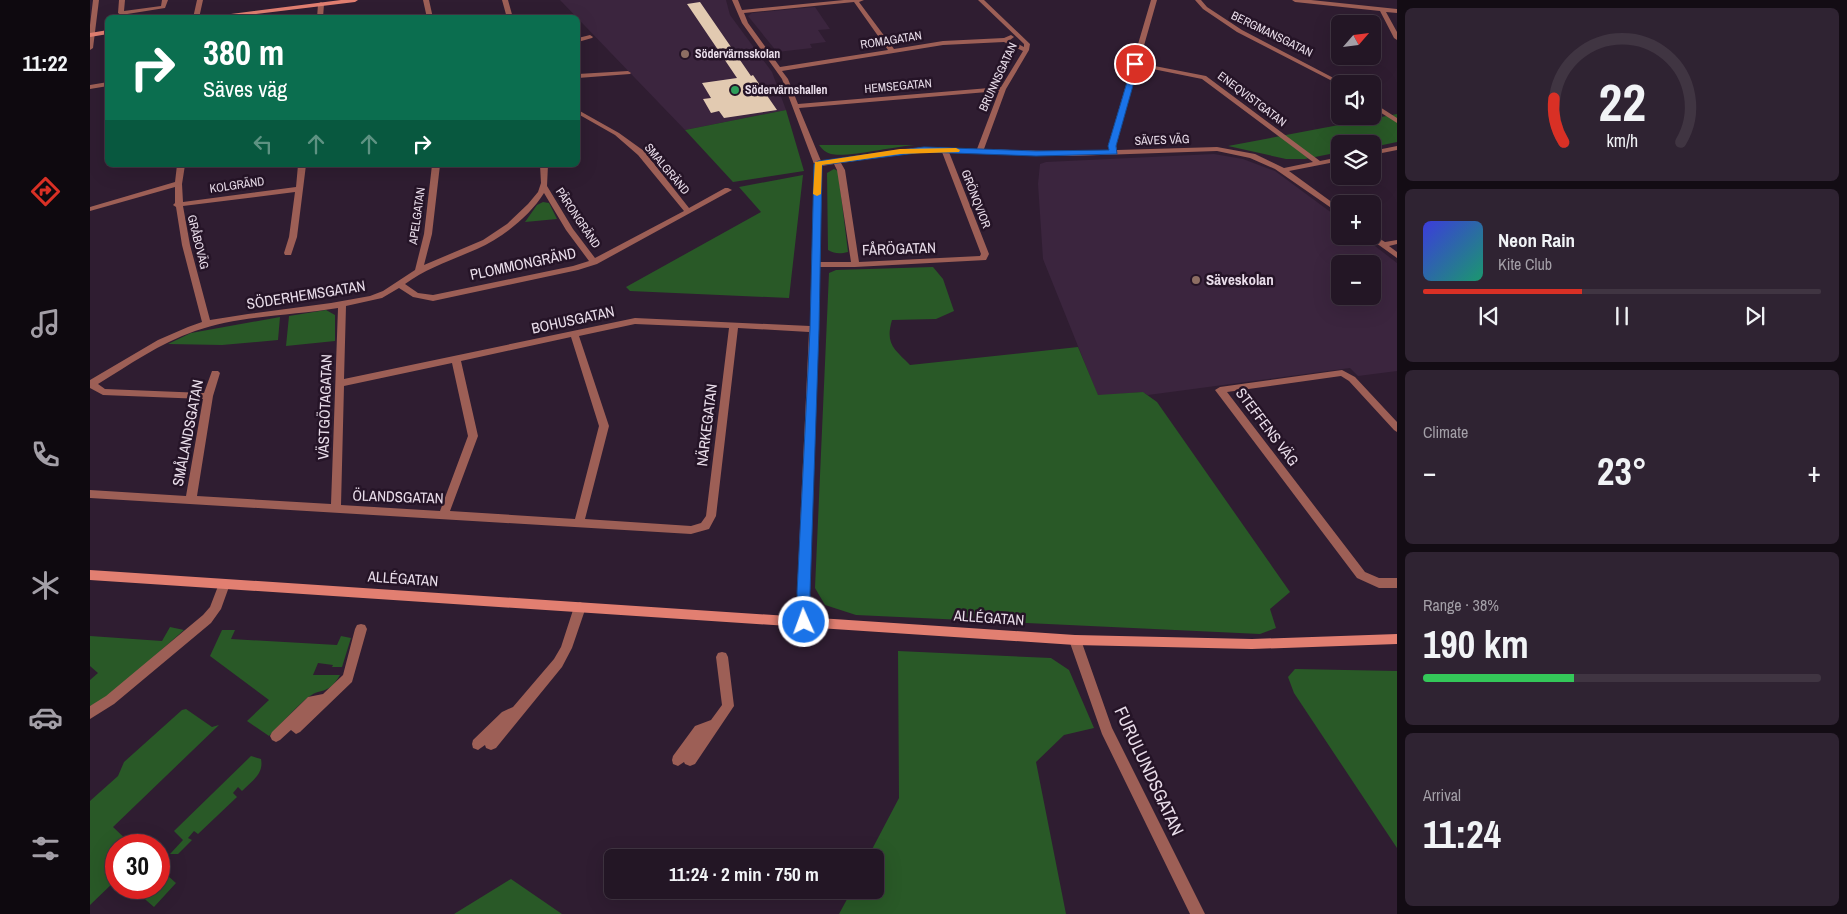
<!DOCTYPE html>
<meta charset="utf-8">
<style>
:root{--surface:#231625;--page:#2f2332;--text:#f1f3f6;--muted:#a39fa7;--line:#403542;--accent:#d93025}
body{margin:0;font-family:"Archivo Narrow",sans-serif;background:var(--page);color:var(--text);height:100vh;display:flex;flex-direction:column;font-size:19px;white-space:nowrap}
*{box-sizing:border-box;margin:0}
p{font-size:16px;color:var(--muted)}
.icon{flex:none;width:28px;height:28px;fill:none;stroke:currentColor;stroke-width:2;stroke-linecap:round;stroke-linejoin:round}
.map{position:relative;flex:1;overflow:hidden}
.side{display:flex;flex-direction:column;gap:8px;padding:8px;background:#130c14;width:450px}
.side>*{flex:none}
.guide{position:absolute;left:15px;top:15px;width:475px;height:152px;border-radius:8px;box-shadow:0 5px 20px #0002,0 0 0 1px var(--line);background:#0b6e4f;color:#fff;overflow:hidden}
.needle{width:32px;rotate:62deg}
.tools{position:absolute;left:1241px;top:15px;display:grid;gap:10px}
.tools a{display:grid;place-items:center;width:50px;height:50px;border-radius:8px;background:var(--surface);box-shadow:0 5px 20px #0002,0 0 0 1px var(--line);font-size:25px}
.speed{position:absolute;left:15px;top:834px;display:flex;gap:10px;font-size:25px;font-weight:700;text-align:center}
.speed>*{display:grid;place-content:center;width:65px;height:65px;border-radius:50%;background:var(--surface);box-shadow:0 5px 20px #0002,0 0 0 1px var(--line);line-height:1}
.speed .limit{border:8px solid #d22;background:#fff;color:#111}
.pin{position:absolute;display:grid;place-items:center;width:42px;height:42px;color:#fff;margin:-21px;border:2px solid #fff;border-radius:50%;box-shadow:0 1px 5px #0007}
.me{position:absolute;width:55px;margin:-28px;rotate:358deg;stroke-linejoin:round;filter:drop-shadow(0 0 4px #0008)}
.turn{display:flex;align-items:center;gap:18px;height:105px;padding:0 15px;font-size:22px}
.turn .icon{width:65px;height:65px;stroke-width:2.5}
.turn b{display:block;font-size:35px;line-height:42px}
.lanes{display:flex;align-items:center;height:48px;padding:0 15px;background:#0003;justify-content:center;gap:25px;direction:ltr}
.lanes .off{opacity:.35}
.big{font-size:38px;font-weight:700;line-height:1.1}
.side .tile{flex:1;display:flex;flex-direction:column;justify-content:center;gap:8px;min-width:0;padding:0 18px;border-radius:8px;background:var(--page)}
.side .dial{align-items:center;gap:0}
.dial svg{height:130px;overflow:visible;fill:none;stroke:var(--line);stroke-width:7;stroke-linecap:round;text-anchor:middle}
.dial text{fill:var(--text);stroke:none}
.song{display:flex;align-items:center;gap:15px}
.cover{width:60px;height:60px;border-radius:8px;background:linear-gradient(135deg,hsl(240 70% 55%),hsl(160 70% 35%))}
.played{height:5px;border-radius:2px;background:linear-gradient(90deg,var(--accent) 40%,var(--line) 40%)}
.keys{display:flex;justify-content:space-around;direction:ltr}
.heat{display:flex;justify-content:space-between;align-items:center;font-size:28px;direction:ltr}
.charge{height:8px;border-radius:4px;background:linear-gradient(90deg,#34c759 38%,var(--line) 0)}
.trip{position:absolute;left:514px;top:849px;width:280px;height:50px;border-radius:8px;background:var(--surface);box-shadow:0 5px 20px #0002,0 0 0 1px var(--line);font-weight:700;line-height:50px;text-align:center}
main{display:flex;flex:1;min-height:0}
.tabs{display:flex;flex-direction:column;width:90px;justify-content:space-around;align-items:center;background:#0e090f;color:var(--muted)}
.tabs .icon{width:35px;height:35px}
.tabs .on{color:var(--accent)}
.tabs b{font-size:22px;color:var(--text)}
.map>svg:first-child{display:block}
.built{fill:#3b253e;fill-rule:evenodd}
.green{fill:#295927}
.building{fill:#e2cab1}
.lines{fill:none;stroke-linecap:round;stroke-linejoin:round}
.street{fill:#9d5f56;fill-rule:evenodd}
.secondary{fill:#e27f71;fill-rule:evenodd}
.route{fill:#1a73e8;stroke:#114b97}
.slow{fill:#f59e0b}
.education-dot{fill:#8d6e63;stroke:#251427;stroke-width:2}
.leisure-dot{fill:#2e9e5b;stroke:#251427;stroke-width:2}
.labels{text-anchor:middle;stroke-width:5;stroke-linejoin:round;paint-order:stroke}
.far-street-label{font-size:12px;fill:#e9ddea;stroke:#251427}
.far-poi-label{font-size:12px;font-weight:bold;fill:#e9ddea;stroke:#251427;text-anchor:start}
.street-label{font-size:15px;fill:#e9ddea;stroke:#251427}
.poi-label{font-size:15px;font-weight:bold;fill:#e9ddea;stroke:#251427;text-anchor:start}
.near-street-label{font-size:18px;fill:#e9ddea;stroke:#251427}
</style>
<main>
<nav class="tabs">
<b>11:22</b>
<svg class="icon on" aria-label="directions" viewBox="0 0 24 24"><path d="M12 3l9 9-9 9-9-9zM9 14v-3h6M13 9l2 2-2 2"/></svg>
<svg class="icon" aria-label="music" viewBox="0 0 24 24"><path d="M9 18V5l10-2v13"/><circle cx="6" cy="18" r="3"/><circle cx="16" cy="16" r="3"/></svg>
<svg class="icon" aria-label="phone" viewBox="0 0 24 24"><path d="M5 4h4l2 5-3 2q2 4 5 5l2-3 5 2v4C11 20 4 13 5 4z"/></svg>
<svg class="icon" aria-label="climate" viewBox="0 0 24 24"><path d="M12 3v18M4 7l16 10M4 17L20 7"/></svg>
<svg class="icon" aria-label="car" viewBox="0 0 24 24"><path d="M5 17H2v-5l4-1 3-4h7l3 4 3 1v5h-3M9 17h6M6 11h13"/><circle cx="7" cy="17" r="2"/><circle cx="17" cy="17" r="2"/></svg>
<svg class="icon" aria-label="filters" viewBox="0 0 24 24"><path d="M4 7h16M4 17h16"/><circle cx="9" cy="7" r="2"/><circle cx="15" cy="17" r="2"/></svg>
</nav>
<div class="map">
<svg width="1307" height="914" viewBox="0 0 1307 914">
<rect width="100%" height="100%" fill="#2f1d31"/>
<path class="built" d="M470 0H636L640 15 682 72 696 110 595 130Z
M725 7 740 29 728 30 736 42 720 44 722 48 687 52 658 16 662 13Z
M1124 154 1153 159 1185 171 1250 219V236H1272L1307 263V371L1268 376 1260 368 1058 395 1052 392 1008 396 953 259 948 184 950 164 956 162ZM1250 264H1282V296H1250Z"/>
<path class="green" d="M696 110 714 171 643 182 595 130Z
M1307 114V142L1283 147 1282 144H1250V152L1215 159H1196L1138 146Z
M729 145H825C806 146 756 158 741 154 735 152 733 150 729 145Z
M744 169 748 171 758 252C750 254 745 254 738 250L737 173Z
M713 175 699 298 540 291 536 287 671 212 649 187Z
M453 202 459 203 467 219 435 222 447 205Z
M843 267 853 279 864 311 846 319 802 320C795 344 804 349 820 365L988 347 1008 395 1053 392 1067 402 1200 592 1180 609 1186 628 1170 634 766 615 735 605 725 588 739 273 746 270Z
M236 310 245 315V341L196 346 199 316Z
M190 317 188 340 132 345 78 344 101 333Z
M80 627 94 630 16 699 0 706V680L8 673 0 666V636L72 641Z
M132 630H145L141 639 247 645 251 636 261 638 252 667H242L243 665 228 663 223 675H250C237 697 231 686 216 699 203 710 191 724 179 736L157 721 179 700 120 656Z
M808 651 961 658 979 670 1004 728 974 735 946 762 976 914H749L762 890H785V858L778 857 809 798Z
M1205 669 1307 671V848L1204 693 1198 677Z
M96 709 122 727 129 725 23 827 42 845H26V880L0 905V801L28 776 34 762 92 710Z
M161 756 171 759C174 774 162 781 152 791L148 787 143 793 147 797 108 834 104 831 98 838 102 840 88 854H80L93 840 84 831Z
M69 868 86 883 64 907 42 888H69Z
M421 879 472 914H364Z"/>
<path class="building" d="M610 2 661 76 663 75 687 110 634 118 629 111 621 113 613 99 621 98 612 83 647 78 597 4Z"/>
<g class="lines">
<path class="street" d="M3 0H9L3 48 0 50V25Z
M29 0H35L34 11 71 6 72 0H78L75 8 31 15 28 13Z
M107 0H113L109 18H103Z
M333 0H339L343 18H337Z
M412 0H418L423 18H417Z
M642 0H648L652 10 754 0H774L769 2 804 49 853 41 914 38 921 35 924 37 920 40 934 47V44L888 0H894L940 44 939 50 916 89 894 149 982 152 1020 151 1018 146 1061 0H1067L1049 63 1116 76 1230 161 1250 157V161L1199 171 1250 208V214L1185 169 1160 158 1127 151 982 156 859 152 899 254 896 260 765 267H730L719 593 720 622 718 626 714 627 710 626 708 622 707 593 719 332 648 328 626 516 619 529 601 534 0 498V490L96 496 113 399 13 395 0 388V380L68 340 98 327 112 322 92 245 86 207 83 205 85 203V187L0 211V207L85 182 87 165H95L92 184 93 202 206 187 208 165H216L207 237 201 255H195L194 253 199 237 205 192 93 206 100 245 120 320 158 314 241 303 280 296 293 291 325 270 334 234 342 165H350L342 234 334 265 393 240 417 224 438 204 448 192 451 183 450 165H458L457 186 483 229 505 258 594 211 548 155 525 135 488 114V110L529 133 554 151 599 208 635 188H638L642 190 507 264 488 270 343 301 323 297 309 288 292 298 256 306 254 379 545 318 720 326 724 164 692 79 652 23ZM764 2 798 50 690 67 658 23 654 13ZM914 42 933 51 911 87 708 104 698 79 692 71 853 45ZM1048 66 1112 79 1223 162 1194 168 1165 154 1127 147 1027 150 1026 146ZM909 91 887 149 834 147 731 161 709 108ZM834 151 852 152 891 254 890 256 769 262 755 170 751 163ZM744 164 747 170 761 262H730L732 166ZM454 193 476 230 499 261 483 266 343 295 328 293 315 284C337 268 362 260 387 249 413 237 439 217 454 193ZM248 308 241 504 107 496 123 396 130 373 128 371H122L114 393 15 389 8 384C39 365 70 343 105 331 150 315 201 316 248 308ZM545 324 639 328 616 516 611 523 601 526 495 519 519 426 489 336ZM481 337 509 426 485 519 360 511 388 436 371 361ZM362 363 378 436 350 511 251 505 254 386Z
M1105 0H1111L1117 7 1152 30 1255 84H1250V85L1147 32 1113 9Z
M1202 0H1221L1307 9V13L1296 12 1307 32V40L1304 38 1290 11 1205 2Z
M231 2 234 4 233 18H227L228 4Z
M500 35 503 37 502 38 488 42V38Z
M538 71 541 73 540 74 488 78V74Z
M18 82V86L0 89V85Z
M1282 102 1307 118V123L1282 107Z
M1307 146V150L1282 155V151Z
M1282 234 1295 242 1307 240V244L1299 246 1307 252V258L1279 238 1278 236H1282Z
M1252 370 1265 377 1307 422V432L1304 430 1259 381 1251 376 1137 392 1275 572 1289 578H1307V588H1289L1267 578 1125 390 1130 387Z
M134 579 138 581 140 584 131 609 121 623 24 704 0 719V706L16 696 113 615 120 607 130 581Z
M490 602 494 604 496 607 482 648 472 667 406 748 401 750 396 748 395 745 388 750 383 748 382 744 383 740 412 712 423 707 464 659 471 647 484 607 486 604Z
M271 624 275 625 277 629 262 682 210 732 206 734 201 730 190 740 186 742 182 740 180 736 182 732 218 697 233 694 253 675 265 629 267 625Z
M985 635 989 636 991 640 1022 728 1115 914H1100L1012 734 979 640 981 636Z
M632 652 636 653 638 657 644 706 605 764 600 766 595 764 594 762 588 766 583 764 582 760 583 756 605 726 621 720 632 705 626 657 628 653Z"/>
<path class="secondary" d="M251 0H268L265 2 132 18H110Z
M18 30V34L0 37V33Z
M0 570 985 635 1162 639 1307 634V644L1162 649 985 645 0 580Z"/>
</g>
<path class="route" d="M1043 62 1049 64 1026 146 1027 154 946 156 834 152 732 165 729 329 720 593 721 622 719 626H710L707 593 720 329 724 164 728 161 834 147 946 151 1019 150 1018 146Z"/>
<path class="slow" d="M866 148 870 150 869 152 810 154 732 165 731 194 727 196 723 194 725 162 810 149Z"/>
<g class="education-dot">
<circle cx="595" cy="54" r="5"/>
<circle cx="1106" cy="280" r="5"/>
</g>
<circle class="leisure-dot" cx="645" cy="90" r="5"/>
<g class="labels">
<g class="far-street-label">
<text transform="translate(1182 34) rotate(26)" y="4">BERGMANSGATAN</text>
<text transform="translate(801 40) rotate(-9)" y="4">ROMAGATAN</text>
<text transform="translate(908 77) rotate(-65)" y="4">BRUNNSGATAN</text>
<text transform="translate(808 86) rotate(-5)" y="4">HEMSEGATAN</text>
<text transform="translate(1162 99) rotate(37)" y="4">ENEQVISTGATAN</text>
<text transform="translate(1072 140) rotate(-2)" y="4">SÄVES VÄG</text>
<text transform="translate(577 169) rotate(50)" y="4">SMALGRÄND</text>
<text transform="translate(147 185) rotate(-8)" y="4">KOLGRÄND</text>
<text transform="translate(886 199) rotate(69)" y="4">GRÖNQVIOR</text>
<text transform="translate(327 216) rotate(-82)" y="4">APELGATAN</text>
<text transform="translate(488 218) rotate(56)" y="4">PÄRONGRÄND</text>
<text transform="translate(108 242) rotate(76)" y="4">GRÅBOVÄG</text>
</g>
<g class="far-poi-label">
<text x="605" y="58">Södervärnsskolan</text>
<text x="655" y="94">Södervärnshallen</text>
</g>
<g class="street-label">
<text transform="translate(809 249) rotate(-2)" y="5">FÅRÖGATAN</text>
<text transform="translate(433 264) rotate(-12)" y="5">PLOMMONGRÄND</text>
<text transform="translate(216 295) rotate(-9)" y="5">SÖDERHEMSGATAN</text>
<text transform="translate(483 320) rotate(-12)" y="5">BOHUSGATAN</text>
<text transform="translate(235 407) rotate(-88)" y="5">VÄSTGÖTAGATAN</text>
<text transform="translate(617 425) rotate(-83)" y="5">NÄRKEGATAN</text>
<text transform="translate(1177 427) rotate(53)" y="5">STEFFENS VÄG</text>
<text transform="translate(98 433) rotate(-79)" y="5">SMÅLANDSGATAN</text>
<text transform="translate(308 497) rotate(2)" y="5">ÖLANDSGATAN</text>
<text transform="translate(313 579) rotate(4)" y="5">ALLÉGATAN</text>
<text transform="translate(899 618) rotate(4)" y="5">ALLÉGATAN</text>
</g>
<g class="poi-label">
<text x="1116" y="285">Säveskolan</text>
</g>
<g class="near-street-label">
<text transform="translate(1059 771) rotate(65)" y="6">FURULUNDSGATAN</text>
</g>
</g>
</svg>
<div class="tools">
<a><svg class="needle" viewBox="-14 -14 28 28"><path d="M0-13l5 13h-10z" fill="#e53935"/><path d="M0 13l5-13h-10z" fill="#a39fa7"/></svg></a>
<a><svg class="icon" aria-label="sound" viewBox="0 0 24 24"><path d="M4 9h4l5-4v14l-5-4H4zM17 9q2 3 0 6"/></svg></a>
<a><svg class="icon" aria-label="layers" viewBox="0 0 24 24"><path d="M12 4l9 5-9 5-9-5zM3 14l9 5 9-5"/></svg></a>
<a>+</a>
<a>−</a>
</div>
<div class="speed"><div class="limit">30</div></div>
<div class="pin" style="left:1045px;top:64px;background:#d93025"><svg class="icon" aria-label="arrive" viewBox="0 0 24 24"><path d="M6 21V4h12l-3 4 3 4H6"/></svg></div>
<svg class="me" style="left:714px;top:622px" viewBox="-20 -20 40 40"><circle r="17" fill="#1a73e8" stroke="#fff" stroke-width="3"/><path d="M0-11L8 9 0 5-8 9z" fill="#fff"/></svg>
<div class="trip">11:24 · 2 min · 750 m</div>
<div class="guide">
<div class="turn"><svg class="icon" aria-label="right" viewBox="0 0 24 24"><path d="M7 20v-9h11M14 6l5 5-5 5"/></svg><div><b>380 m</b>Säves väg</div></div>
<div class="lanes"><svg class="icon off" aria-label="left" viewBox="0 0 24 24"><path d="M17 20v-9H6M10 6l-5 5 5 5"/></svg><svg class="icon off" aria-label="ahead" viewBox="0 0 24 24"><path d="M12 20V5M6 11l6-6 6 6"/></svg><svg class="icon off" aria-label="ahead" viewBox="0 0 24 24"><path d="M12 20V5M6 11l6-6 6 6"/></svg><svg class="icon" aria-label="right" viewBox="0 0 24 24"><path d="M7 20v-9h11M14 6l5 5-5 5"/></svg></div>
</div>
</div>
<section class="side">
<div class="tile dial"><svg viewBox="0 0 100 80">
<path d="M14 69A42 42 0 1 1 86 69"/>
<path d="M14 69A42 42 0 0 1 8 42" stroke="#d93025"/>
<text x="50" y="56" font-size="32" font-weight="700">22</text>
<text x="50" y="72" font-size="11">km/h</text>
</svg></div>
<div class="tile">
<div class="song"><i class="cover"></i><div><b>Neon Rain</b><p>Kite Club</p></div></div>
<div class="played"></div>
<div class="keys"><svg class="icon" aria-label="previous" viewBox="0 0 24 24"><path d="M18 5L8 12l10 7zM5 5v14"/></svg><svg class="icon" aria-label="pause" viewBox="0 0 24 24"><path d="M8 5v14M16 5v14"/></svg><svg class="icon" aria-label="next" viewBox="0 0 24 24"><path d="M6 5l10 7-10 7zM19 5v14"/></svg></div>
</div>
<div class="tile"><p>Climate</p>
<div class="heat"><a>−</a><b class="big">23°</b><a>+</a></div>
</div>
<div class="tile"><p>Range · 38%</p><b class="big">190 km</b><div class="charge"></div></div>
<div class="tile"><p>Arrival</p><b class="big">11:24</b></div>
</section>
</main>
